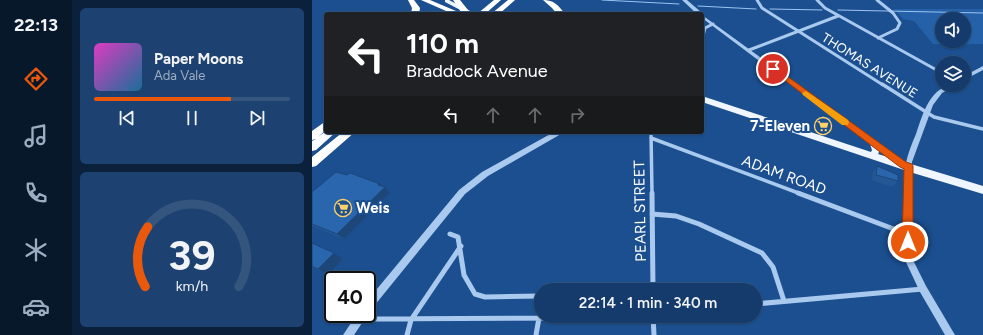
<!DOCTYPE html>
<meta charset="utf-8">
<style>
:root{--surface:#143b6b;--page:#1d4271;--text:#f1f3f6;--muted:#9dadc1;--line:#33557e;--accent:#ea580c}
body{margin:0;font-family:Figtree,sans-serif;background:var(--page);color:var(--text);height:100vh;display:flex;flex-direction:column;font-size:15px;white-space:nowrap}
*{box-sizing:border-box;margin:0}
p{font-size:13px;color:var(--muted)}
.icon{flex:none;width:22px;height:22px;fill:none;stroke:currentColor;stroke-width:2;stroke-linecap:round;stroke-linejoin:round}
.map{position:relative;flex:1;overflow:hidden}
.side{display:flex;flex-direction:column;gap:8px;padding:8px;background:#0b203b;width:240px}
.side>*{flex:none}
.guide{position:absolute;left:12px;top:12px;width:380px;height:122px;border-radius:4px;box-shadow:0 1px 3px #0004,0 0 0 1px var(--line);background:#202124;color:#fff;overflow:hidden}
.buttons{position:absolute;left:623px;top:12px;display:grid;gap:8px}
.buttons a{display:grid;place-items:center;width:36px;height:36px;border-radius:50%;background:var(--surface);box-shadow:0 1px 3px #0004,0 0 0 1px var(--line);font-size:20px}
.speed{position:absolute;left:12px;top:271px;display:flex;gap:8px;font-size:20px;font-weight:700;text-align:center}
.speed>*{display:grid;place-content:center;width:52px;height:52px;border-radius:50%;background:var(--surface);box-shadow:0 1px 3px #0004,0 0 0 1px var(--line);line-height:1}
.speed .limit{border:2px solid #111;border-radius:6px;background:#fff;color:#111}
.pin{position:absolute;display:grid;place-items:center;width:34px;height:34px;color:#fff;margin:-17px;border:2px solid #fff;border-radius:50%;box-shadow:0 1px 4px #0007}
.me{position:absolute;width:44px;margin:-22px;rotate:0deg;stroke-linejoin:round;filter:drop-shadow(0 0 3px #0008)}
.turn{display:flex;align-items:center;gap:14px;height:84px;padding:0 16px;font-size:18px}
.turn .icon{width:52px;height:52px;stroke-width:2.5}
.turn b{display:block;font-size:28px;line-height:34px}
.lanes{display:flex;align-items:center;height:38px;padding:0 16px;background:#0003;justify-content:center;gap:20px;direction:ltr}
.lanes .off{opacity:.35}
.side .card{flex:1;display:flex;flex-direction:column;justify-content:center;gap:6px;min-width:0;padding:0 14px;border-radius:6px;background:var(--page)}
.side .dial{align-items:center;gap:0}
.dial svg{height:104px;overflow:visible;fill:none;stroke:var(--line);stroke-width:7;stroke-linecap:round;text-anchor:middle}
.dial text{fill:var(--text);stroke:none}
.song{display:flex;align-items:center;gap:12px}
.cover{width:48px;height:48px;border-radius:6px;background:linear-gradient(135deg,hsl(310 70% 55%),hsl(200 70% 35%))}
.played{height:4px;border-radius:2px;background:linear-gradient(90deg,var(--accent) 70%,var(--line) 70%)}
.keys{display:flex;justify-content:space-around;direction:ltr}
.trip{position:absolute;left:222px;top:283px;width:228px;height:40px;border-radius:20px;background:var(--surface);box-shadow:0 1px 3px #0004,0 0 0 1px var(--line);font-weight:600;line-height:40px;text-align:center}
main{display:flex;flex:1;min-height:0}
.dock{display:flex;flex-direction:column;width:72px;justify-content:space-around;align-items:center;background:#08182b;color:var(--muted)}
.dock .icon{width:28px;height:28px}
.dock .on{color:var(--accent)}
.dock b{font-size:18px;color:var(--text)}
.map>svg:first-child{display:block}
.green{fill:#2461a8;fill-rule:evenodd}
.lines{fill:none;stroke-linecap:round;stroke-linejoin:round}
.stream{stroke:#9cc4f0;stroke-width:1}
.minor-far2{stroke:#a9c9ee;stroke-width:3}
.minor-far1{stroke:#a9c9ee;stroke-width:3.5}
.minor{stroke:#a9c9ee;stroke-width:5}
.tertiary{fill:#a9c9ee;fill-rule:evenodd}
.primary{fill:#f0f6ff;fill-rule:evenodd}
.motorway{fill:#fff;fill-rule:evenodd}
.wall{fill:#245895}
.shaded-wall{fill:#1d4779}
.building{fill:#2a66ad;stroke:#1d4779}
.route{fill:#ea580c;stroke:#983908}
.slow{fill:#f59e0b}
.labels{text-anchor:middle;stroke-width:4;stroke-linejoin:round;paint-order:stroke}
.far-street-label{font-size:13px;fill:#fff;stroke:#1b4f8f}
.poi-label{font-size:15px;font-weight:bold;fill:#fff;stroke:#1b4f8f;text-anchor:end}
.street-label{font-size:15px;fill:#fff;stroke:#1b4f8f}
</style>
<main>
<nav class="dock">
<b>22:13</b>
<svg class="icon on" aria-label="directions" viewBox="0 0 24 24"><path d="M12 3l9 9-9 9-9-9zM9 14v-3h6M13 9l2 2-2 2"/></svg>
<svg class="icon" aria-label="music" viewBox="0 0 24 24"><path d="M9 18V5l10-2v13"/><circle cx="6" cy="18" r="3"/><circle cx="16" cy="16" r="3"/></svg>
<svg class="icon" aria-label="phone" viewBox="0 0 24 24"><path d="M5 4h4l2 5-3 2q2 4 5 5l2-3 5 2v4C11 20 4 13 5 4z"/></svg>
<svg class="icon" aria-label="climate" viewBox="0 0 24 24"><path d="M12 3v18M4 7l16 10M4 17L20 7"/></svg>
<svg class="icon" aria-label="car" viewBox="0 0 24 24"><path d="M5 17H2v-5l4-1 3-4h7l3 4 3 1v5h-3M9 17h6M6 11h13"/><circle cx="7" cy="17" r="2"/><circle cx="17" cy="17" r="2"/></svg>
</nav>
<section class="side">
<div class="card">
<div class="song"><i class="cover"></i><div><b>Paper Moons</b><p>Ada Vale</p></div></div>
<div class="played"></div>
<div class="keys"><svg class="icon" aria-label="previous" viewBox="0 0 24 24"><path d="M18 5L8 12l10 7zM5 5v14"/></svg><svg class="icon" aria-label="pause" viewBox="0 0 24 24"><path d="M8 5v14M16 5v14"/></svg><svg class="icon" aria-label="next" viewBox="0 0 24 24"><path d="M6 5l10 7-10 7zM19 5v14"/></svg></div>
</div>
<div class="card dial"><svg viewBox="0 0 100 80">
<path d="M14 69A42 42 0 1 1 86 69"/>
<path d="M14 69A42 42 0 0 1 16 23" stroke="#ea580c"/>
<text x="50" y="56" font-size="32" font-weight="700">39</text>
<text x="50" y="72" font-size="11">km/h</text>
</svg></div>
</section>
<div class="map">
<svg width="671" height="335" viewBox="0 0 671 335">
<rect width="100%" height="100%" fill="#1b4f8f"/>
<path class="green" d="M582 9H671V44H621L602 21 591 19ZM630 19H652V41H630Z"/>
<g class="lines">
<path class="stream" d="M290 0 367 4
M386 6 444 9
M458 9 510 10
M526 10 671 13"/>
<path class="minor-far2" d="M445 0 450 8 571 85
M505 0 513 8 630 73
M565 0 581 13 588 23 585 29 566 38
M390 40 393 28 401 24
M437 50 526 16"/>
<path class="minor-far1" d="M570 84 622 117 671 129
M339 132 340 194
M339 138 489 194"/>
<path class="minor" d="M340 193 341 290
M486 193 595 234
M340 214 364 216 387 224 450 253 461 267 472 301
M138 234 146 237 152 275 163 294 173 297 229 296
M443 304 611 289
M341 316 342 335
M49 319 280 318 304 316
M95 335 99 320 149 246
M224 335 227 318"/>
<path class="tertiary" d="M370 0H375L390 13V14H385Z
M390 15 594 163C596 153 600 143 604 134 611 114 618 85 644 85L630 93 621 105 600 162 599 234 601 260 614 286 643 335H633L608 292 593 260 591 234 593 167H589L390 18Z
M671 66V70L652 80V76Z
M242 132H250L249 134 176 176 153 194 58 311 55 313 56 314 42 335H31L45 314H55V301L147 190 170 172Z"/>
<path class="primary" d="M133 0H137L164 14H156L133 2Z
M390 96 559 152 560 150 558 144 559 142H565L568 150 566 154 671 186V194L601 173 390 102Z"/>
<path class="motorway" d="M96 0H102L108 8 107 14H99L100 8Z
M109 0H118L151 14H141Z
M141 0H148L156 10 155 12H149Z
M182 0H189L173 14H165Z
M196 0H203L187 14H179Z
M231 0C242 0 246 5 253 14H245L240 8Z
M14 121V130L6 137 14 131V132H24L4 150 0 151V141L4 139 0 140V131Z
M31 132H43L4 166 0 167V157Z"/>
</g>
<path class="wall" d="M510 115 518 127 515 133 504 129 507 121Z
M565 166 586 181 581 186 574 185 560 180 561 172Z
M71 187 78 193 32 239 0 226V192Z
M0 243 31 259 16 275 0 267Z"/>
<path class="shaded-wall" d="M68 184 72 188 73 187 78 193 32 239 25 234Z
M22 253 31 259 16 275 6 269Z"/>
<path class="building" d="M510 115 520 118 518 127 507 124Z
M565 166 586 175V181L579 179 564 175Z
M24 172 35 175 38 173 68 184 66 185 73 187 25 234 0 224V192Z
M0 243 22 253 6 269 0 266Z"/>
<path class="route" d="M461 66 594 162 600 164 601 166V242L599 246 596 247 592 246 590 242 592 169 588 167 459 70V67Z"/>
<path class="slow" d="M494 91 536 120 537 122 536 125H530L491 95 490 93Z"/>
<defs>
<g id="supermarket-ring" transform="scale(0.9)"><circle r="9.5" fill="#1b4f8f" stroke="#ffd166" stroke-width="1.5"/><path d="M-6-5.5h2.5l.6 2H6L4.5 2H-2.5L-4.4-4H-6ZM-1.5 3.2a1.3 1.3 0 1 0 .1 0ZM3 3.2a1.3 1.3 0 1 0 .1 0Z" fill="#ffd166"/></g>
</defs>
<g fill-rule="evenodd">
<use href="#supermarket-ring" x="511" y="126"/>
<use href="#supermarket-ring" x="31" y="208"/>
</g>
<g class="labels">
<g class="far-street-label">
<text transform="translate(558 65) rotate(32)" y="5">THOMAS AVENUE</text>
</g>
<g class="poi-label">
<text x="498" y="131">7-Eleven</text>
<text x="44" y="213" text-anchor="start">Weis</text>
</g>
<g class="street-label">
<text transform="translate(472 175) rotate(20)" y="5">ADAM ROAD</text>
<text transform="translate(328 211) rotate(-91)" y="5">PEARL STREET</text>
</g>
</g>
</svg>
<div class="buttons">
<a><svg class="icon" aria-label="sound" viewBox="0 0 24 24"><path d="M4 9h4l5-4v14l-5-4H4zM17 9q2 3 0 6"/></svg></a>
<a><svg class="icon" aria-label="layers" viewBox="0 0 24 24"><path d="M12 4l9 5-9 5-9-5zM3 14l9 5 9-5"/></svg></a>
</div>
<div class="speed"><div class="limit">40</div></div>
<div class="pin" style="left:461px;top:69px;background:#d93025"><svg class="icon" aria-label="arrive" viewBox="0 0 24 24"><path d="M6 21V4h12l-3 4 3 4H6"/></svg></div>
<svg class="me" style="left:596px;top:242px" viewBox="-20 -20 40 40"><circle r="17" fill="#ea580c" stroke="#fff" stroke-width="3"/><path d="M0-11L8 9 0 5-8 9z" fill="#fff"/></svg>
<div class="trip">22:14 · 1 min · 340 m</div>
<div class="guide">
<div class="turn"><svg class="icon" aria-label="left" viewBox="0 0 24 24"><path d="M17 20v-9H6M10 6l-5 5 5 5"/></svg><div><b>110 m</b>Braddock Avenue</div></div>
<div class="lanes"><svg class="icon" aria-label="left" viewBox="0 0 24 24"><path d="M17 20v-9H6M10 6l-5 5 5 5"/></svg><svg class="icon off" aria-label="ahead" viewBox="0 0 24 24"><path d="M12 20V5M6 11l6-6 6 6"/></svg><svg class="icon off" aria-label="ahead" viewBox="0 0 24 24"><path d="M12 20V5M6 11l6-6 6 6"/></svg><svg class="icon off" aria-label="right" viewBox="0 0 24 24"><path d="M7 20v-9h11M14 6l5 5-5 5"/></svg></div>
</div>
</div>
</main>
